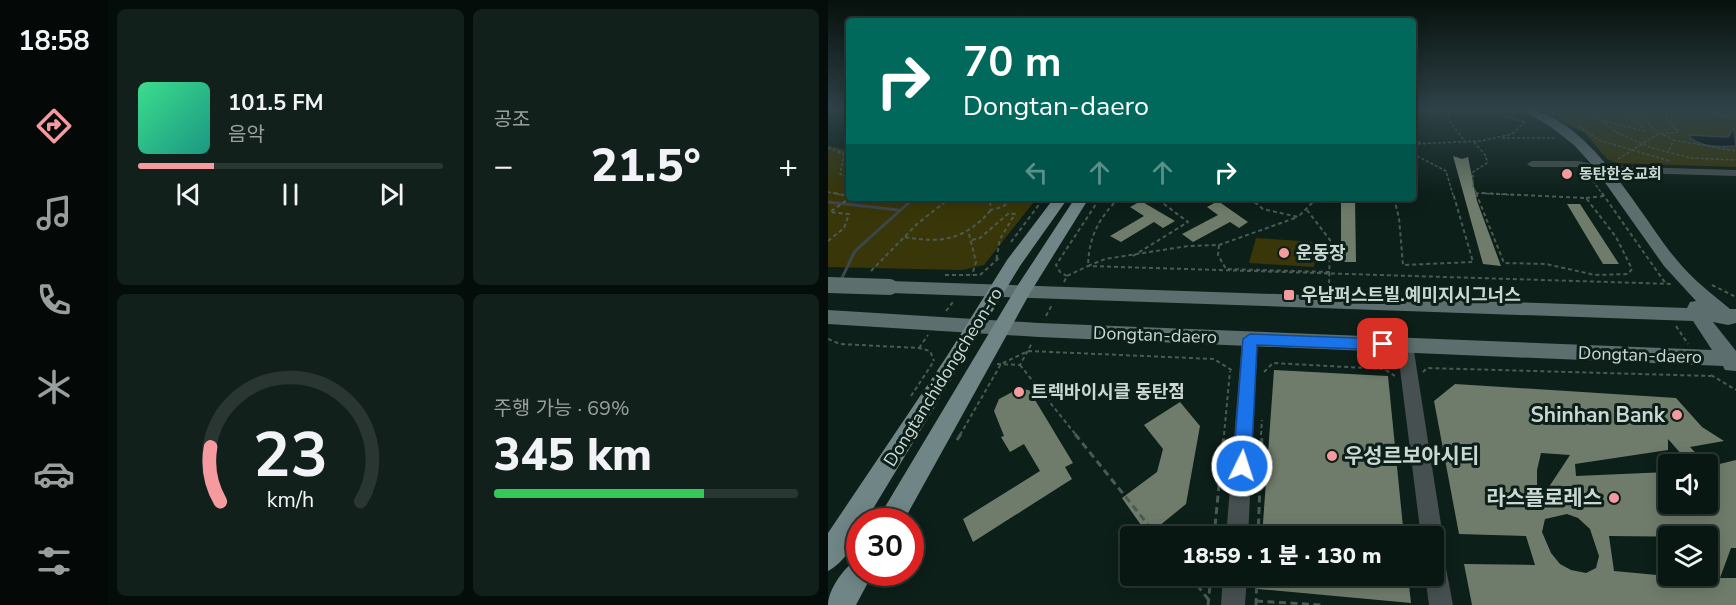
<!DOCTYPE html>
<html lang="ko">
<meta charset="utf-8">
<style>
:root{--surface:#091712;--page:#12201b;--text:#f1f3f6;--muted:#999f9f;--line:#293632;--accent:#f59b9f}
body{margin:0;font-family:"Nunito Sans","Noto Sans KR",sans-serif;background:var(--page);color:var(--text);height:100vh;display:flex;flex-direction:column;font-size:22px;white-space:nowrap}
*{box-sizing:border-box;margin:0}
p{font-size:20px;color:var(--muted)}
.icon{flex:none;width:33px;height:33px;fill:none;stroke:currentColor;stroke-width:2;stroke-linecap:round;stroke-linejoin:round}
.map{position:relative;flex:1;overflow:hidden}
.panel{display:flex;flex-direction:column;gap:9px;padding:9px;background:#050d0a;width:720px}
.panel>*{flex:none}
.top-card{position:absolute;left:18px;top:18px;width:570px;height:183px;border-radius:6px;box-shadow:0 3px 15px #0003,0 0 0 2px var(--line);background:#00695c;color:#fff;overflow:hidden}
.controls{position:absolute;left:830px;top:454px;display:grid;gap:12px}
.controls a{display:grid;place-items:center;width:60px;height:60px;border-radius:6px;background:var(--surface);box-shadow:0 3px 15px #0003,0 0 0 2px var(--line);font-size:30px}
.speed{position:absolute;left:18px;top:508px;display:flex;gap:12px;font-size:30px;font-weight:700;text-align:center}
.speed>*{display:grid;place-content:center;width:78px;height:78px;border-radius:50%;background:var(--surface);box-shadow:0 3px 15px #0003,0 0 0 2px var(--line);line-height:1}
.speed .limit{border:9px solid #d22;background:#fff;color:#111}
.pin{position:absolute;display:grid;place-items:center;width:51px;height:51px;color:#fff;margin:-26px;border-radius:12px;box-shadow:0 3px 9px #0006}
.me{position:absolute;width:66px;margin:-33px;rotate:4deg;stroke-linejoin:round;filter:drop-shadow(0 0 4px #0008)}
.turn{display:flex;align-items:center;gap:21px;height:126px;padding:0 18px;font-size:27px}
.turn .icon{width:78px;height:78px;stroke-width:2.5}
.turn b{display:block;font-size:42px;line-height:51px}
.lanes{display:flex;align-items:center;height:57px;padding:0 18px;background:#0003;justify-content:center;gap:30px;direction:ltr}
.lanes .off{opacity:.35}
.big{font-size:45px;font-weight:800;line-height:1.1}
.panel .widget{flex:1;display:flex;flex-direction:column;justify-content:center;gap:9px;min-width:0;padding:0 21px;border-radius:9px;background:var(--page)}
.panel .dial{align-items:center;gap:0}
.dial svg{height:156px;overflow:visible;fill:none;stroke:var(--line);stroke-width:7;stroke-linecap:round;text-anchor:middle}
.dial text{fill:var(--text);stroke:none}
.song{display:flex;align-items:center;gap:18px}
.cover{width:72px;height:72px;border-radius:9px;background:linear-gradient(135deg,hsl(150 70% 55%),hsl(170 70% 35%))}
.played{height:6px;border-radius:3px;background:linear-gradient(90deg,var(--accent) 25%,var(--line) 25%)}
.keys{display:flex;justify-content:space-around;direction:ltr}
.heat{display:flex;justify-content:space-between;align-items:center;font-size:33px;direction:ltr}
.charge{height:9px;border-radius:4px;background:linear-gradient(90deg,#34c759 69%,var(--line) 0)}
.panel .tiles{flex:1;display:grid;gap:9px;grid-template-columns:repeat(2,1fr)}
.trip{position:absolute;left:292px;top:526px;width:324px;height:60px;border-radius:6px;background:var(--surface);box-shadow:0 3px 15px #0003,0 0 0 2px var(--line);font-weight:800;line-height:60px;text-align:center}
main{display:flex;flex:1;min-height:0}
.menu{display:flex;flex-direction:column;width:108px;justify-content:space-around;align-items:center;background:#040907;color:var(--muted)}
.menu .icon{width:42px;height:42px}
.menu .selected{color:var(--accent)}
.menu b{font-size:27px;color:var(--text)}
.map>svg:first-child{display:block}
.green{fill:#393709}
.water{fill:#000811;stroke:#3d464b;stroke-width:1.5}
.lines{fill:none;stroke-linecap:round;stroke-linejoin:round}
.stream{stroke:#3d464b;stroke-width:3}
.building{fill:#707c6b;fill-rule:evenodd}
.path-far2{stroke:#4a5a54;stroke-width:1.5;stroke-dasharray:3 2;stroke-linecap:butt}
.path-far1{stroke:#4a5a54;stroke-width:2;stroke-dasharray:4 3;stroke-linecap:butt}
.path{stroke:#4a5a54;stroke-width:3;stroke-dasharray:7 4.5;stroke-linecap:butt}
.street{fill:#465050;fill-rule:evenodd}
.secondary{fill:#5d6e6e;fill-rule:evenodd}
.primary{fill:#708686;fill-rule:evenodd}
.path-bridge{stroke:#4a5a54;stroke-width:1.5;stroke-dasharray:3 2;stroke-linecap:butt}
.secondary-bridge{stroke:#5d6e6e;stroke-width:16}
.route{fill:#1a73e8;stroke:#114b97;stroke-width:1.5}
.poi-dot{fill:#f59b9f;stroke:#0c1f18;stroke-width:2}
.labels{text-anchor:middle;stroke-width:6;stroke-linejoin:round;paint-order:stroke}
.far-poi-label{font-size:15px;font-weight:bold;fill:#cbd7d2;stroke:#0c1f18;text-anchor:start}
.poi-label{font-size:18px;font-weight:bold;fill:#cbd7d2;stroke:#0c1f18;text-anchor:start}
.street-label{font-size:18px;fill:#cbd7d2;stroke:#0c1f18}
.near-poi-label{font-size:21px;font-weight:bold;fill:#cbd7d2;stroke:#0c1f18;text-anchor:end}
</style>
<main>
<nav class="menu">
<b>18:58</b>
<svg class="icon selected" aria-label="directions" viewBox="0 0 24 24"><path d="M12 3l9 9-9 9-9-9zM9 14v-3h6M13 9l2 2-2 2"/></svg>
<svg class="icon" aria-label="music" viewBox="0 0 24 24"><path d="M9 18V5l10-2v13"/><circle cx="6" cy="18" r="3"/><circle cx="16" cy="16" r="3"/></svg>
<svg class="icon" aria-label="phone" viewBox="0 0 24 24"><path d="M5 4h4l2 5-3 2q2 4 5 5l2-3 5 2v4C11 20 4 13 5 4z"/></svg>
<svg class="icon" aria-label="climate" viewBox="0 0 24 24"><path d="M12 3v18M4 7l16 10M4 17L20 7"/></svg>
<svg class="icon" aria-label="car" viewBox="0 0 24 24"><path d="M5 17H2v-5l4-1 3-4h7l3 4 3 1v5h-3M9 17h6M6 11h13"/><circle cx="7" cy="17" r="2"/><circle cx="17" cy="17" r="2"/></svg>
<svg class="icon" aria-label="filters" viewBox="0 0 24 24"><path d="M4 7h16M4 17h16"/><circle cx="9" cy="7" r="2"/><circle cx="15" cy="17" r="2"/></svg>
</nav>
<section class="panel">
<div class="tiles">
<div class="widget">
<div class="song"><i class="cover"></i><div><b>101.5 FM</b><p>음악</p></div></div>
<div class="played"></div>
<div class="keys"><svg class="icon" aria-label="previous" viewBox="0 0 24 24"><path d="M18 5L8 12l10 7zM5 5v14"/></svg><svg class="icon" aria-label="pause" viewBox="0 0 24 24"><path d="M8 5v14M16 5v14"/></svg><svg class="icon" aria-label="next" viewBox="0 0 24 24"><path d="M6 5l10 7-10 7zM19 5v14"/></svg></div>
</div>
<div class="widget"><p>공조</p>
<div class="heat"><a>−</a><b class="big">21.5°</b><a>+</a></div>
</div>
<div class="widget dial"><svg viewBox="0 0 100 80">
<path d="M14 69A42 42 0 1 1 86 69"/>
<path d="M14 69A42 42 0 0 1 9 41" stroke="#f59b9f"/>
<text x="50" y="56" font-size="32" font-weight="700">23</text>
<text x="50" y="72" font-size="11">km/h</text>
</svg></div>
<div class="widget"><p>주행 가능 · 69%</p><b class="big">345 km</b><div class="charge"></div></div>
</div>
</section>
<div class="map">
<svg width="908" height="605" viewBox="0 0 908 605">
<rect width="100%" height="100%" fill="#0c1f18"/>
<path class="green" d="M710 110H908V167L789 163 779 159 757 133Z
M0 145 21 151V198H209L156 265 134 270 0 267Z
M428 238 489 242 486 267 421 263Z"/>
<path class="water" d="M906 128 908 146C893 147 870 148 860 135L900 137Z"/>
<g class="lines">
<path class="stream" d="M0 202 70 210
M12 282 27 251 86 198"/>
</g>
<path class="building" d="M625 156 634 159 640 157 649 201 673 266 655 264Z
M513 198H527L528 262H513Z
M313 201 347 221 335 228 326 222 293 242 282 236 316 216 302 207Z
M390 201 420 222 411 228 402 222 365 242 354 234 390 215 379 207Z
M739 204H752L791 264H775Z
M446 370 560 376 576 537H434Z
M627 384 848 398 874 427 896 441 862 447 879 465H863L840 439V450L747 464 748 476 840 472V504H879V467L908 460V548H903L892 578H908V605H644L636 564 707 565 698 536 631 534 606 401ZM713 453 742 455 709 505V470ZM739 514 750 518 762 529 771 556 768 568 758 573 743 570 732 564 723 553 714 532 717 519ZM781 536 879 537V576H840L786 571Z
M190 389 201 390 245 463 237 467 244 479 145 542 135 519 212 471 196 444 182 452 173 437 176 436 166 411 171 399Z
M352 402 372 426 358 504 320 535 294 498 329 472 335 449 316 425Z
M431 576H580L583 603 430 589Z"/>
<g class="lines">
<path class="path-far2" d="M615 110 621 113 620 119 638 143
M660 110 696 122
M680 110 689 113
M762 110 788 132
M802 110 803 117 817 130
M820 110 816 117 825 129 846 140
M827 110 838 114
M860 110 889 113
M878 110 908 120
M904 110 908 112
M771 120 820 132
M750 126 773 141 842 161
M674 138H726
M585 140 597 144
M646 142 658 156 659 163 645 172V186L649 195
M585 144 653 141 684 134 699 120
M0 148 21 154
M824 148 863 158 908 160
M841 150 846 140 908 151
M10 152 16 155 12 174 21 178
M589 156 618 171 625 195
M790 159 830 134 851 132 837 117 842 112 854 110
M585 163 589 156 587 144
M762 177 775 195
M0 192 14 195
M648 193 686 195"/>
<path class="path-far1" d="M6 193 21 196
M648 193 676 263 718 264 767 275 800 274 804 269 788 237 758 198 653 193
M774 193 838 284
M35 198H40
M141 198 162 202 163 210 174 207 187 198
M291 198C270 219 261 237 260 266L277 259 360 246 391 245 470 217
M421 198 435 209 470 217 489 198
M566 198 571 218 575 265 645 262 625 193
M758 198 776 196
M479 210 502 240 501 286
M141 234 148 262 144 275
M77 237C114 244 138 239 163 210
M144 240 152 238 181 213 187 214 172 239 168 261
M0 241 16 228 21 214 2 212 22 198
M183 242 216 198
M391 245 390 255 398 269 502 272
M305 256 360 222 328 198
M43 271 89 224 122 198
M117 275H152L171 258
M239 276 232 272 228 265 272 198
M236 282 239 276 260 266 845 284
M884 285 908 297
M118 311 125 302
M218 316 224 305
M848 326 860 344
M0 339 12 344 91 348 102 351 106 361
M91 348 100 335
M169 364 192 365 204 343
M192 365 248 435
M436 372 445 363 556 369 567 376
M595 372 599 368 883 376
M883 375 908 390
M83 396 106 361
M132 435 173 364 200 351 386 359 405 371
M396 435 402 371
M433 435 434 420"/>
<path class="path" d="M247 434 330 537
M129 440 133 434
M386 537 396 434
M430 537 434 434
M362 576 380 599
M428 601 493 605
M380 605 383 576
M428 605 429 576"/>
<path class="street" d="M750 161 774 166 908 170V176L774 172 750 167H704L699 164 704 161Z
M422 333 428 335 430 339 420 537H398L414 339 416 335Z
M577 339 583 341 585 345 615 537 610 545 614 547 625 605H601L597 576H606V537H593L569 345 571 341Z
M395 576H419L417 605H393Z"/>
<path class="secondary" d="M694 110C758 110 812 216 848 259 864 279 883 293 902 309H908V323L900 325 885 322 908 351V371L897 370 895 366 211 337 0 324V310L211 323 884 350 865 321 62 293 53 287 62 281 859 308 862 302 868 301 836 266 766 167 746 145 723 127Z"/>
<path class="primary" d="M226 198H240L192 266 37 522H32C32 539 15 564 0 571V533L119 356 179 260Z
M247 198H261L202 293 75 522H48L188 288Z
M32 558V573H45L28 605H0C0 589 18 564 32 558Z"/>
<path class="path-bridge" d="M788 132 824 148"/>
<path class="secondary-bridge" d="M0 285 62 287"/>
</g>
<linearGradient id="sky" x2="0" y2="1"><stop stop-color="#07110d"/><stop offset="0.56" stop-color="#2e4248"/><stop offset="1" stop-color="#2e4248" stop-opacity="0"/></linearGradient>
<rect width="908" height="195" fill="url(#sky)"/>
<path class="route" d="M422 334 555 339 562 344 555 350 429 345 423 466 420 472 414 475 407 472 405 466 415 339Z"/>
<g class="poi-dot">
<circle cx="739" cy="174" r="6"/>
<circle cx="456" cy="253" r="6"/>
<rect x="455" y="289" width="12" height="12" rx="3"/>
<circle cx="191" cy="392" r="6"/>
<circle cx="849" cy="415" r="6"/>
<circle cx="504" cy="456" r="6"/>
<circle cx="786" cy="498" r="6"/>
</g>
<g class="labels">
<g class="far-poi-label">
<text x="751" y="179">동탄한승교회</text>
</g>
<g class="poi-label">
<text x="468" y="259">운동장</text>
<text x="473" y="301">우남퍼스트빌.예미지시그너스</text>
<text x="203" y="398">트렉바이시클 동탄점</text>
</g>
<g class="street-label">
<text transform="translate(327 335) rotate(2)" y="6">Dongtan-daero</text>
<text transform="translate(812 355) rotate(2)" y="6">Dongtan-daero</text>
<text transform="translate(115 377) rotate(-58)" y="6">Dongtanchidongcheon-ro</text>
</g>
<g class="near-poi-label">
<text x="837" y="422">Shinhan Bank</text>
<text x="516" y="463" text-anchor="start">우성르보아시티</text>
<text x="774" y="505">라스플로레스</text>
</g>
</g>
</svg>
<div class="controls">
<a><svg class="icon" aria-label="sound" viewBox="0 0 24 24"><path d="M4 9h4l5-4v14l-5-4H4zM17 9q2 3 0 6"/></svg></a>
<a><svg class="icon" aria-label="layers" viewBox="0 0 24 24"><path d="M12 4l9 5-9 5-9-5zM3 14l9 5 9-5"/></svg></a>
</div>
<div class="speed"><div class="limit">30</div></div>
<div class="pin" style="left:555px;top:344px;background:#d93025"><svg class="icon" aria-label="arrive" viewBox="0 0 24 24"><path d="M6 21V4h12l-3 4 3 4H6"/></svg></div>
<svg class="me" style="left:414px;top:466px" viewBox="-20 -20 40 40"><circle r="17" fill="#1a73e8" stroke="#fff" stroke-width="3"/><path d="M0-11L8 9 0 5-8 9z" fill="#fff"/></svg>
<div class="trip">18:59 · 1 분 · 130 m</div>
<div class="top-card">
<div class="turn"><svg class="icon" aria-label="right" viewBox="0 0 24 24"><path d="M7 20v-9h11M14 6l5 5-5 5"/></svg><div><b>70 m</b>Dongtan-daero</div></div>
<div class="lanes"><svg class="icon off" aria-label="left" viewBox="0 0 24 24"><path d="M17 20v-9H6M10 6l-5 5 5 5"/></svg><svg class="icon off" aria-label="ahead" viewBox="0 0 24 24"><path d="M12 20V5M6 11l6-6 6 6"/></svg><svg class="icon off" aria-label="ahead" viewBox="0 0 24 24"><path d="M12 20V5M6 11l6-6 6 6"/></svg><svg class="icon" aria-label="right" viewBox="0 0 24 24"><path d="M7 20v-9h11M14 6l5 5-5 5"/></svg></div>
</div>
</div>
</main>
